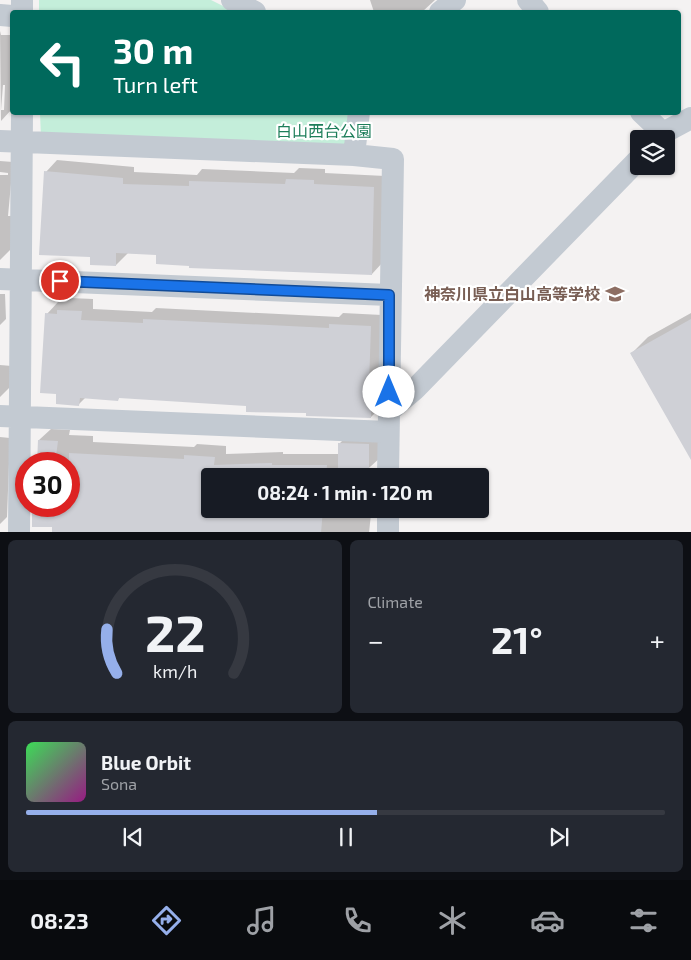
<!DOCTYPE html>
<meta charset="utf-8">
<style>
:root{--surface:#171b24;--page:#242831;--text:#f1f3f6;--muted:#9ea1a6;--line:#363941;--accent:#95afea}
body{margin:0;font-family:"Exo 2","Noto Sans JP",sans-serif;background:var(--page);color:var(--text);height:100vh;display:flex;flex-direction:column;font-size:19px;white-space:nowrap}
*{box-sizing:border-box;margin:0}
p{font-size:16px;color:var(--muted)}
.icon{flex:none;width:28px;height:28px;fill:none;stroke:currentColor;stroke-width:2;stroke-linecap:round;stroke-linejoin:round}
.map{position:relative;height:532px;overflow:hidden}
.side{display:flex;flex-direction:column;gap:8px;padding:8px;background:#0d0f14;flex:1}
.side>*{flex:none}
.hud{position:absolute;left:10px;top:10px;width:671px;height:105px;border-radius:5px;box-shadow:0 1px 4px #0004;background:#00695c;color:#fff;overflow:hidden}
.controls{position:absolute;left:630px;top:130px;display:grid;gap:10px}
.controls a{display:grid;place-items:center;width:45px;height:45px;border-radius:5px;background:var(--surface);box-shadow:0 1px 4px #0004;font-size:25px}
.speed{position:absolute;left:15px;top:452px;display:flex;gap:10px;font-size:25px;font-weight:700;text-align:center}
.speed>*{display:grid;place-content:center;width:65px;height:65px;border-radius:50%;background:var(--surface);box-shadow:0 1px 4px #0004;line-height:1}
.speed .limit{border:8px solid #d22;background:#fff;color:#111}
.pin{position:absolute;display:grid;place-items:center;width:42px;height:42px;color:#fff;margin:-21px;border:2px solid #fff;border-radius:50%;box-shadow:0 1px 5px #0007}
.me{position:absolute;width:55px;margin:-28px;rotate:0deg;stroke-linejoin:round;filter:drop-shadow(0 0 4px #0008)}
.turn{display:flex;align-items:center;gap:18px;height:105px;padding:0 20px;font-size:22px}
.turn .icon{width:65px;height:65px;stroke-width:2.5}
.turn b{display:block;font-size:35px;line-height:42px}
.big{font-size:38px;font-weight:700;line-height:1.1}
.side .tile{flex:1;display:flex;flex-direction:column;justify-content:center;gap:8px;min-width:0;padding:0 18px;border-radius:8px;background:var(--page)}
.side .dial{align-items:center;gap:0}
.dial svg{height:130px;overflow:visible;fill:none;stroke:var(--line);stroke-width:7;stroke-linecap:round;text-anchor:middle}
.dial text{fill:var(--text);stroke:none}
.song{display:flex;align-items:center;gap:15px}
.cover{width:60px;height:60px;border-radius:8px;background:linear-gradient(135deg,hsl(130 70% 55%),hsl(310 70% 35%))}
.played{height:5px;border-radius:2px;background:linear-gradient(90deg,var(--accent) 55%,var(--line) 55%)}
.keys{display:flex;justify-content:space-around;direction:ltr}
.heat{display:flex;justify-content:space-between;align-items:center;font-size:28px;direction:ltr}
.side .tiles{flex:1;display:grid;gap:8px;grid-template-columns:1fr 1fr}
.tile:last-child{grid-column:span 2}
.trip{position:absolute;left:201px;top:468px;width:288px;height:50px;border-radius:5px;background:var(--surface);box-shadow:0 1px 4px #0004;font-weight:700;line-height:50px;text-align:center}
.tab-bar{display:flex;height:80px;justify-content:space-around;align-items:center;background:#090b0e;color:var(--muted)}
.tab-bar .icon{width:35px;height:35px}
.tab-bar .on{color:var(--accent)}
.tab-bar b{font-size:22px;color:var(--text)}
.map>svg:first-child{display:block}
.green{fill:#c4eeda}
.shadow{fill:#0003;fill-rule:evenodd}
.building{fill:#cfd0d6}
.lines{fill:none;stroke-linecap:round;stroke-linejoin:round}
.street{stroke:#c3cad2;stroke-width:22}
.route-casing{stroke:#114b97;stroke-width:12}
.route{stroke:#1a73e8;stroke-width:9}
.labels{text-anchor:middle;stroke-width:4.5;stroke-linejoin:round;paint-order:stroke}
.park-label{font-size:16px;fill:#1d7e5a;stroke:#fff}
.education-label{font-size:16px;font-weight:bold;fill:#785e54;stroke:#fff;text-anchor:end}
</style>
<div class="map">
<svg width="691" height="533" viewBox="0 0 691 533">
<rect width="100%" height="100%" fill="#f4f2f2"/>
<path class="green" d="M39 0H211L235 12H39Z
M40 113H350L346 150 41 137Z"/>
<path class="shadow" d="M370 0H435L422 12H374Z
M0 31 1 35H12V109L1 121ZM3 85H5L4 110H1Z
M57 160 134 167V172L197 175 202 169 294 173 299 168 325 169V173L385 176 383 262 372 274 190 265 157 254 128 253 116 265 91 256 46 172Z
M0 161 13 162 8 216H12L11 249 0 260V175H8V173L0 172Z
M0 294H5L6 319 0 325Z
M70 298 93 299V309L152 312 156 308 339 317 343 313 382 315 383 405 371 417 247 405 120 397 118 399 86 397 79 404 58 393 47 314 58 302H66Z
M691 313V457L631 354 648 337Z
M0 365 12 366 11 386 0 397Z
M51 429 70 430 69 435 93 436V442L194 447 197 444 226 446V454L283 452V454H339V444L351 432 381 433V457L360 476H210V509H367V514H371L369 533H58L69 506V464H38L39 440Z
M0 437 10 438 7 517 0 524Z"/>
<path class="building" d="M44 171 123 178V184L189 186V181L285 184 286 179 314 180V184L374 187 372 275 189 268V266L156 264V255L116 253V266L90 265V257L39 255Z
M57 310 82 311 81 320 143 323V319L329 328V324L371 326 369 384H372L371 418 306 416V413L246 412V406L119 398 118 401 80 398 79 406 56 404V394L40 393 45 313 57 314Z
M691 319V460L630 353Z
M38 440 58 441 55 464H37Z
M338 443 369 444V470H358V476H338Z
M69 453 184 459V455L215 457 214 465 272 463V465H327L326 476H210V509H323L321 533H52V527H32V506H69Z"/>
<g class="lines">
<path class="street" d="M232 0 255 12
M528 0 538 12
M22 12V0
M440 12 455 0
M0 15 12 16
M359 112 354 155 393 159 388 476
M641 112 663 133
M658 139 663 133 691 118
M0 141 354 155
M0 279 389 295
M389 411 415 389 639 159
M0 416 388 432
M19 533 22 112
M388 533V509"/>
</g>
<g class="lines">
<g class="route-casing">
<path id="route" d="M60 281 389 295V392"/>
</g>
<use href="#route" class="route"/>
</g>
<defs>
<g id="school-bare" transform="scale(1.5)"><path d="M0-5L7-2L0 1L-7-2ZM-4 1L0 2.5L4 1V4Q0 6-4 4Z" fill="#8d6e63" stroke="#fff" stroke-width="2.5" paint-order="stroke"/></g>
</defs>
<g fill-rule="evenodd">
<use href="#school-bare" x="615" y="294"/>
</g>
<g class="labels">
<g class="park-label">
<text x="324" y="137">白山西台公園</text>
</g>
<g class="education-label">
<text x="600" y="300">神奈川県立白山高等学校</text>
</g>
</g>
</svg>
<div class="controls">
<a><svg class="icon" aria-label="layers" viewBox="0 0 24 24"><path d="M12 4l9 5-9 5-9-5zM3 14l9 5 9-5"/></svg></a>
</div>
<div class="speed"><div class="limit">30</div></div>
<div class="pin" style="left:60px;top:281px;background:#d93025"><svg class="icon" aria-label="arrive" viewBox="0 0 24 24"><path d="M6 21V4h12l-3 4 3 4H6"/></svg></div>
<svg class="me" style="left:389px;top:392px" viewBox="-20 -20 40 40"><circle r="19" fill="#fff"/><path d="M0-13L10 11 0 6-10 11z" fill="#1a73e8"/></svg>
<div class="trip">08:24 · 1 min · 120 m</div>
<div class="hud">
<div class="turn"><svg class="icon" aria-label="left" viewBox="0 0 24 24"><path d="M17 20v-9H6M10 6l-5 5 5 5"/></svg><div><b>30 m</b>Turn left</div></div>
</div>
</div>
<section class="side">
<div class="tiles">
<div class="tile dial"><svg viewBox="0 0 100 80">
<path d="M14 69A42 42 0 1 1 86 69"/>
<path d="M14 69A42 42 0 0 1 8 42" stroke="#95afea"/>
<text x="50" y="56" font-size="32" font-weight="700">22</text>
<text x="50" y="72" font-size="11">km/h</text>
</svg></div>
<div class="tile"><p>Climate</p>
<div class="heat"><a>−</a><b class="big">21°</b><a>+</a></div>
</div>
<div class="tile">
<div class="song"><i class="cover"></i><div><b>Blue Orbit</b><p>Sona</p></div></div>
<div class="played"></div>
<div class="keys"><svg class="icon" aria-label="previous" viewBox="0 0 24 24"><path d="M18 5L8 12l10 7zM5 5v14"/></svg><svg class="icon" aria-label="pause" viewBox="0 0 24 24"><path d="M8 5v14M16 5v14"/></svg><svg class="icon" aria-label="next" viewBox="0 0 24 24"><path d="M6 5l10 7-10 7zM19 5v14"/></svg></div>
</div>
</div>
</section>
<nav class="tab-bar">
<b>08:23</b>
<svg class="icon on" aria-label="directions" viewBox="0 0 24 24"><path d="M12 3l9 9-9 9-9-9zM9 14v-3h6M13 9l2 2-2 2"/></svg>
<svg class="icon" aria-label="music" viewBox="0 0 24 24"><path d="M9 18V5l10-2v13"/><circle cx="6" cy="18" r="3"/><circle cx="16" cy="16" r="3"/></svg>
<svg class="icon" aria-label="phone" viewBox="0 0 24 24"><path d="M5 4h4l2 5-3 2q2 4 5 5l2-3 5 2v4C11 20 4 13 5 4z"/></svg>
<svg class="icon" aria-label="climate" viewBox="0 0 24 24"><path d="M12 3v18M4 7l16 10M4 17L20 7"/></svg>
<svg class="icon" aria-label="car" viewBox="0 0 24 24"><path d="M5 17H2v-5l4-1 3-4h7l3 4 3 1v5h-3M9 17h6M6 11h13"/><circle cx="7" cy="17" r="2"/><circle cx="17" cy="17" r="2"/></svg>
<svg class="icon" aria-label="filters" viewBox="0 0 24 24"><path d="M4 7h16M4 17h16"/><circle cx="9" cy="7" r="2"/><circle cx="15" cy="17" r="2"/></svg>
</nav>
